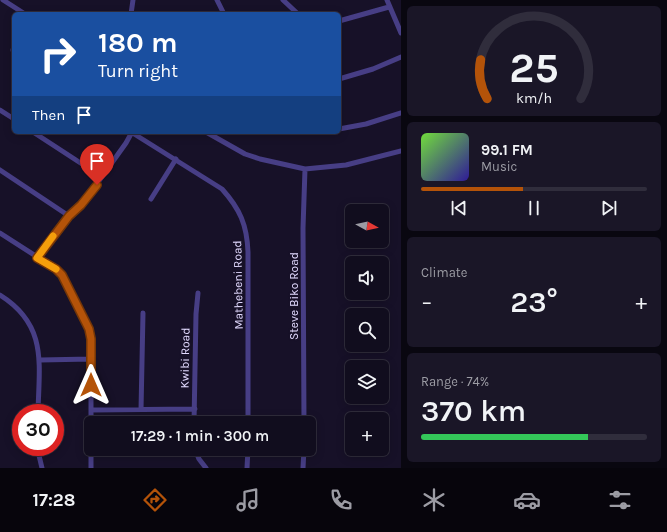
<!DOCTYPE html>
<meta charset="utf-8">
<style>
:root{--surface:#110d1e;--page:#1a1627;--text:#f1f3f6;--muted:#9c9ca4;--line:#302d3c;--accent:#b45309}
body{margin:0;font-family:Karla,sans-serif;background:var(--page);color:var(--text);height:100vh;display:flex;flex-direction:column;font-size:15px;white-space:nowrap}
*{box-sizing:border-box;margin:0}
p{font-size:13px;color:var(--muted)}
.icon{flex:none;width:22px;height:22px;fill:none;stroke:currentColor;stroke-width:2;stroke-linecap:round;stroke-linejoin:round}
.map{position:relative;flex:1;overflow:hidden}
.panel{display:flex;flex-direction:column;gap:6px;padding:6px;background:#090710;width:266px}
.panel>*{flex:none}
.guide{position:absolute;left:12px;top:12px;width:329px;height:122px;border-radius:6px;box-shadow:0 2px 10px #0003,0 0 0 1px var(--line);background:#1a4fa0;color:#fff;overflow:hidden}
.needle{width:26px;rotate:98deg}
.tools{position:absolute;left:345px;top:204px;display:grid;gap:8px}
.tools a{display:grid;place-items:center;width:44px;height:44px;border-radius:6px;background:var(--surface);box-shadow:0 2px 10px #0003,0 0 0 1px var(--line);font-size:20px}
.speed{position:absolute;left:12px;top:404px;display:flex;gap:8px;font-size:20px;font-weight:700;text-align:center}
.speed>*{display:grid;place-content:center;width:52px;height:52px;border-radius:50%;background:var(--surface);box-shadow:0 2px 10px #0003,0 0 0 1px var(--line);line-height:1}
.speed .limit{border:6px solid #d22;background:#fff;color:#111}
.pin{position:absolute;display:grid;place-items:center;width:34px;height:34px;color:#fff;margin:-41px -17px;border-radius:50% 50% 50% 0;rotate:-45deg;box-shadow:0 0 4px #0007}
.pin .icon{rotate:45deg}
.me{position:absolute;width:44px;margin:-22px;rotate:0deg;stroke-linejoin:round;filter:drop-shadow(0 0 3px #0008)}
.turn{display:flex;align-items:center;gap:14px;height:84px;padding:0 20px;font-size:18px}
.turn .icon{width:52px;height:52px;stroke-width:2.5}
.turn b{display:block;font-size:28px;line-height:34px}
.then{display:flex;align-items:center;height:38px;padding:0 20px;background:#0003;gap:8px;font-size:15px}
.big{font-size:30px;font-weight:600;line-height:1.1}
.panel .widget{flex:1;display:flex;flex-direction:column;justify-content:center;gap:6px;min-width:0;padding:0 14px;border-radius:6px;background:var(--page)}
.panel .dial{align-items:center;gap:0}
.dial svg{height:104px;overflow:visible;fill:none;stroke:var(--line);stroke-width:7;stroke-linecap:round;text-anchor:middle}
.dial text{fill:var(--text);stroke:none}
.song{display:flex;align-items:center;gap:12px}
.cover{width:48px;height:48px;border-radius:6px;background:linear-gradient(135deg,hsl(100 70% 55%),hsl(250 70% 35%))}
.played{height:4px;border-radius:2px;background:linear-gradient(90deg,var(--accent) 45%,var(--line) 45%)}
.keys{display:flex;justify-content:space-around;direction:ltr}
.heat{display:flex;justify-content:space-between;align-items:center;font-size:22px;direction:ltr}
.charge{height:6px;border-radius:3px;background:linear-gradient(90deg,#34c759 74%,var(--line) 0)}
.trip{position:absolute;left:84px;top:416px;width:232px;height:40px;border-radius:6px;background:var(--surface);box-shadow:0 2px 10px #0003,0 0 0 1px var(--line);font-weight:600;line-height:40px;text-align:center}
.dock{display:flex;height:64px;justify-content:space-around;align-items:center;background:#07050c;color:var(--muted)}
.dock .icon{width:28px;height:28px}
.dock .active{color:var(--accent)}
.dock b{font-size:18px;color:var(--text)}
main{display:flex;flex:1;min-height:0}
.map>svg:first-child{display:block}
.lines{fill:none;stroke-linecap:round;stroke-linejoin:round}
.minor{stroke:#473e85;stroke-width:5}
.route-casing{stroke:#753606;stroke-width:10}
.route{stroke:#b45309;stroke-width:7}
.slow{stroke:#f59e0b;stroke-width:7}
.labels{text-anchor:middle;stroke-width:4;stroke-linejoin:round;paint-order:stroke}
.street-label{font-size:12px;fill:#e1d9fe;stroke:#171128}
</style>
<main>
<div class="map">
<svg width="401" height="468" viewBox="0 0 401 468">
<rect width="100%" height="100%" fill="#171128"/>
<g class="lines">
<path class="minor" d="M3 0 25 14
M217 0 224 14
M283 0 298 14
M387 0 401 33
M131 14 133 0
M339 21 389 7
M14 46 13 50 14 54
M339 79 373 69 401 57
M0 110 14 119
M339 129 366 124 401 113
M33 132 102 177
M131 132 222 189C240 209 247 225 248 252V423
M206 132 245 154 260 159 305 169 346 165 401 151
M0 170 69 216
M151 199 176 159
M0 233 56 269 62 275 89 329 91 339V468
M37 258 69 216 81 205 91 192 126 143 132 132
M0 295C48 325 39 364 38 413
M40 360 91 359
M91 410 195 409
M141 410 143 313
M194 423 196 314 198 293
M304 423 303 228 305 169
M37 447 42 468
M195 449 199 459 206 468
M247 468 248 449
M303 468 304 449"/>
</g>
<g class="lines">
<g class="route-casing">
<path id="route" d="M91 385V339L89 329 62 275 56 269 37 258 69 216 81 205 97 185"/>
</g>
<use href="#route" class="route"/>
<path class="slow" d="M53 236 37 258 56 269"/>
</g>
<g class="labels">
<g class="street-label">
<text transform="translate(238 285) rotate(-91)" y="4">Mathebeni Road</text>
<text transform="translate(294 296) rotate(-90)" y="4">Steve Biko Road</text>
<text transform="translate(185 358) rotate(-89)" y="4">Kwibi Road</text>
</g>
</g>
</svg>
<div class="tools">
<a><svg class="needle" viewBox="-14 -14 28 28"><path d="M0-13l5 13h-10z" fill="#e53935"/><path d="M0 13l5-13h-10z" fill="#9c9ca4"/></svg></a>
<a><svg class="icon" aria-label="sound" viewBox="0 0 24 24"><path d="M4 9h4l5-4v14l-5-4H4zM17 9q2 3 0 6"/></svg></a>
<a><svg class="icon" aria-label="search" viewBox="0 0 24 24"><circle cx="10" cy="10" r="6"/><path d="M15 15l6 6"/></svg></a>
<a><svg class="icon" aria-label="layers" viewBox="0 0 24 24"><path d="M12 4l9 5-9 5-9-5zM3 14l9 5 9-5"/></svg></a>
<a>+</a>
</div>
<div class="speed"><div class="limit">30</div></div>
<div class="pin" style="left:97px;top:185px;background:#d93025"><svg class="icon" aria-label="arrive" viewBox="0 0 24 24"><path d="M6 21V4h12l-3 4 3 4H6"/></svg></div>
<svg class="me" style="left:91px;top:385px" viewBox="-20 -20 40 40"><path d="M0-17L14 15 0 8-14 15z" fill="#b45309" stroke="#fff" stroke-width="4"/></svg>
<div class="trip">17:29 · 1 min · 300 m</div>
<div class="guide">
<div class="turn"><svg class="icon" aria-label="right" viewBox="0 0 24 24"><path d="M7 20v-9h11M14 6l5 5-5 5"/></svg><div><b>180 m</b>Turn right</div></div>
<div class="then">Then<svg class="icon" aria-label="arrive" viewBox="0 0 24 24"><path d="M6 21V4h12l-3 4 3 4H6"/></svg></div>
</div>
</div>
<section class="panel">
<div class="widget dial"><svg viewBox="0 0 100 80">
<path d="M14 69A42 42 0 1 1 86 69"/>
<path d="M14 69A42 42 0 0 1 9 39" stroke="#b45309"/>
<text x="50" y="56" font-size="32" font-weight="700">25</text>
<text x="50" y="72" font-size="11">km/h</text>
</svg></div>
<div class="widget">
<div class="song"><i class="cover"></i><div><b>99.1 FM</b><p>Music</p></div></div>
<div class="played"></div>
<div class="keys"><svg class="icon" aria-label="previous" viewBox="0 0 24 24"><path d="M18 5L8 12l10 7zM5 5v14"/></svg><svg class="icon" aria-label="pause" viewBox="0 0 24 24"><path d="M8 5v14M16 5v14"/></svg><svg class="icon" aria-label="next" viewBox="0 0 24 24"><path d="M6 5l10 7-10 7zM19 5v14"/></svg></div>
</div>
<div class="widget"><p>Climate</p>
<div class="heat"><a>−</a><b class="big">23°</b><a>+</a></div>
</div>
<div class="widget"><p>Range · 74%</p><b class="big">370 km</b><div class="charge"></div></div>
</section>
</main>
<nav class="dock">
<b>17:28</b>
<svg class="icon active" aria-label="directions" viewBox="0 0 24 24"><path d="M12 3l9 9-9 9-9-9zM9 14v-3h6M13 9l2 2-2 2"/></svg>
<svg class="icon" aria-label="music" viewBox="0 0 24 24"><path d="M9 18V5l10-2v13"/><circle cx="6" cy="18" r="3"/><circle cx="16" cy="16" r="3"/></svg>
<svg class="icon" aria-label="phone" viewBox="0 0 24 24"><path d="M5 4h4l2 5-3 2q2 4 5 5l2-3 5 2v4C11 20 4 13 5 4z"/></svg>
<svg class="icon" aria-label="climate" viewBox="0 0 24 24"><path d="M12 3v18M4 7l16 10M4 17L20 7"/></svg>
<svg class="icon" aria-label="car" viewBox="0 0 24 24"><path d="M5 17H2v-5l4-1 3-4h7l3 4 3 1v5h-3M9 17h6M6 11h13"/><circle cx="7" cy="17" r="2"/><circle cx="17" cy="17" r="2"/></svg>
<svg class="icon" aria-label="filters" viewBox="0 0 24 24"><path d="M4 7h16M4 17h16"/><circle cx="9" cy="7" r="2"/><circle cx="15" cy="17" r="2"/></svg>
</nav>
